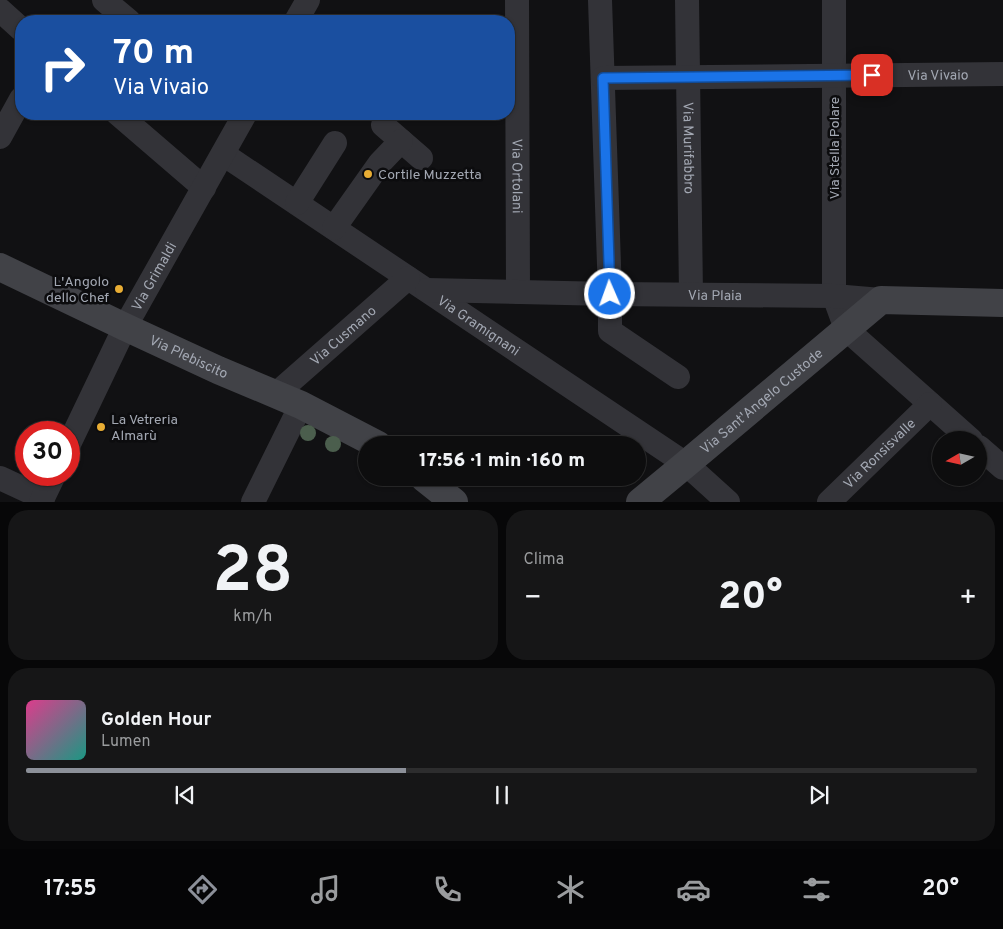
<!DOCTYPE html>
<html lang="it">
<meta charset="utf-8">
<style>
:root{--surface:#0d0d0e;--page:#161617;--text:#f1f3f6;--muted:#9a9c9e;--line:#2d2d2e;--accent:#8c9099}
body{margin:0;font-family:Overpass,sans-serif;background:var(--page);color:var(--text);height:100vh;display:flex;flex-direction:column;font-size:19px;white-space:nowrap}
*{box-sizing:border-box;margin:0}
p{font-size:16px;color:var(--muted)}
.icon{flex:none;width:28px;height:28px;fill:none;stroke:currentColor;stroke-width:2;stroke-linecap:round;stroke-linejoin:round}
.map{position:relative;height:502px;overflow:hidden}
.side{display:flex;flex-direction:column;gap:8px;padding:8px;background:#070708;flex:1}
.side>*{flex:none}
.banner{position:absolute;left:15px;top:15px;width:500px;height:105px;border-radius:20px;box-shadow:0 1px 4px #0004,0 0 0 1px var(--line);background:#1a4fa0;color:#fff;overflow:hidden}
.needle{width:32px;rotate:261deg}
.fabs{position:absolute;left:932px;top:431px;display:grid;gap:10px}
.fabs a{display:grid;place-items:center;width:55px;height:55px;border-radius:50%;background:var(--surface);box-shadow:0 1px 4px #0004,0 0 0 1px var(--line);font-size:25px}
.speed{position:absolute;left:15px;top:421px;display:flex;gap:10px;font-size:25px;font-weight:700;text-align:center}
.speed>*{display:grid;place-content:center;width:65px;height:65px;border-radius:50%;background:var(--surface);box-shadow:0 1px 4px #0004,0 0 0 1px var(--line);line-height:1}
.speed .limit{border:8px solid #d22;background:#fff;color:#111}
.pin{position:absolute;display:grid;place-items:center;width:42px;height:42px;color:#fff;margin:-21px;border-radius:10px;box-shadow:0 2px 8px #0006}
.me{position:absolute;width:55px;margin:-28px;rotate:358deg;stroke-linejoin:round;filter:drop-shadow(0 0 4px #0008)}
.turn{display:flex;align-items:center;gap:18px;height:105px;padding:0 15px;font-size:22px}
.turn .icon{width:65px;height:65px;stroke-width:2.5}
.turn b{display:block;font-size:35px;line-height:42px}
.big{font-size:38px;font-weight:800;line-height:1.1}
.side .card{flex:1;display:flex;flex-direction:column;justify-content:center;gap:8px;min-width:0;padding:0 18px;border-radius:20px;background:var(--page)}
.side .dial{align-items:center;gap:0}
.dial b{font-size:65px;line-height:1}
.song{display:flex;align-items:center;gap:15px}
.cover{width:60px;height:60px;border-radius:8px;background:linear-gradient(135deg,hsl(330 70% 55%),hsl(170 70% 35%))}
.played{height:5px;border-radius:2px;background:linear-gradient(90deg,var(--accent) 40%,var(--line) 40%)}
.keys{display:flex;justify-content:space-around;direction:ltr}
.heat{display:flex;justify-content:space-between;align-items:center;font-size:28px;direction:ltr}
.side .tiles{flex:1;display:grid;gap:8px;grid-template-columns:1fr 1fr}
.card:last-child{grid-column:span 2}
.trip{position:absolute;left:358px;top:436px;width:288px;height:50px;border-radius:25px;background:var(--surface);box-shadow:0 1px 4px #0004,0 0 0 1px var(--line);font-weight:800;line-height:50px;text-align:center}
.tabs{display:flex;height:80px;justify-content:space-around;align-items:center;background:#050506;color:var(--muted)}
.tabs .icon{width:35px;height:35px}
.tabs .current{color:var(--accent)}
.tabs b{font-size:22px;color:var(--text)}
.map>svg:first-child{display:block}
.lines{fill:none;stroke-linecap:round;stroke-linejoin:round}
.street{stroke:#333338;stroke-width:24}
.secondary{stroke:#414247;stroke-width:28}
.tree{fill:#4b5e4d}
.route-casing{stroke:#114b97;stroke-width:12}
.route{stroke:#1a73e8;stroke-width:9}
.poi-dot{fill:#e8ad34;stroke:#0c0c0e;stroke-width:2}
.labels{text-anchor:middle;stroke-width:5;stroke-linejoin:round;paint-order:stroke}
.street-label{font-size:14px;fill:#a3a8b3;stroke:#0c0c0e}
.poi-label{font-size:14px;fill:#a3a8b3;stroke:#0c0c0e;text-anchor:start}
</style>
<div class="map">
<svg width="1003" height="502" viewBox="0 0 1003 502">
<rect width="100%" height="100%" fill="#111113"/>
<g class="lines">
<g class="street">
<path d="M104 0 129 21"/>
<path id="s1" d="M517 0 518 292"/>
<path d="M600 0 610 294V331L678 377"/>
<path id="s2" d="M687 0 691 294"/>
<path d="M834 0V296L846 329 971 440"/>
<path d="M0 10 21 29"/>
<path d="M296 21 308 0"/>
<path id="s3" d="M603 78 1003 74"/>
<path d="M118 114 204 188"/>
<path d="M383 125 421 158"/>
<path d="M0 137 21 99"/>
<path id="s4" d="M223 154 686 464 728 502"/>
<path d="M297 203 335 143"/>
<path d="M334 228 380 163 401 141"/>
<path id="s5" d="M427 290 610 294 834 296 881 300"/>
<path id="s6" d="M276 394 408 278"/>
<path id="s7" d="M69 444 125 327 245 114"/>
<path d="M979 447 1003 468"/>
<path d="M0 478 43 498"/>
<path d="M41 502 54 475"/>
<path d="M253 502 301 405"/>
<path id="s8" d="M829 502 930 404"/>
</g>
<g class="secondary">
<path id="s9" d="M0 267 125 327 218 370 301 405 378 445"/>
<path d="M424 478 454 502"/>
<path id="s10" d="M640 502 686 464 881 300 1003 303"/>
</g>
</g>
<g class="tree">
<circle cx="308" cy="433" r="8"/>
<circle cx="333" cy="444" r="8"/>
</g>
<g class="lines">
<g class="route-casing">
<path id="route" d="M610 294 603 78 872 75"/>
</g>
<use href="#route" class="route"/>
</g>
<g class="poi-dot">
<circle cx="368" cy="174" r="5"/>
<circle cx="119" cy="289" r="5"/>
<circle cx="101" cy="427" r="5"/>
</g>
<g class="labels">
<g class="street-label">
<text dy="5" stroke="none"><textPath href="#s3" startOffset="335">Via Vivaio</textPath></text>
<text dy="5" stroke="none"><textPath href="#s2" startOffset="148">Via Murifabbro</textPath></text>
<text transform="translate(834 148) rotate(-90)" y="5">Via Stella Polare</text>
<text dy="5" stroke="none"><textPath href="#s1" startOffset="176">Via Ortolani</textPath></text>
<text dy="5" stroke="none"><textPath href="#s7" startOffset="188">Via Grimaldi</textPath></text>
<text dy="5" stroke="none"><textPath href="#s5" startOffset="288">Via Plaia</textPath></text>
<text dy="5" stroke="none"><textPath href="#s4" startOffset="308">Via Gramignani</textPath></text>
<text dy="5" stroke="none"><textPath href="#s6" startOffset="89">Via Cusmano</textPath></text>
<text dy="5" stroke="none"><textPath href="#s9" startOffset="209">Via Plebiscito</textPath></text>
<text dy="5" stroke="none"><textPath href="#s10" startOffset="158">Via Sant'Angelo Custode</textPath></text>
<text dy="5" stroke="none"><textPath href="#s8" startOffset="70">Via Ronsisvalle</textPath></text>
</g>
<g class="poi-label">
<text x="378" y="179">Cortile Muzzetta</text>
<text x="109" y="286" text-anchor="end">L'Angolo<tspan x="109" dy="16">dello Chef</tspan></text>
<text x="111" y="424">La Vetreria<tspan x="111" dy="16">Almarù</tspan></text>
</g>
</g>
</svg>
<div class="fabs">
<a><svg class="needle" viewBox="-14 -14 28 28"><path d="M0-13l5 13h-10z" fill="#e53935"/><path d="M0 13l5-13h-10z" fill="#9a9c9e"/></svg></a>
</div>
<div class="speed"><div class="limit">30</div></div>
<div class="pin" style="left:872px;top:75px;background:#d93025"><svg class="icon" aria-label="arrive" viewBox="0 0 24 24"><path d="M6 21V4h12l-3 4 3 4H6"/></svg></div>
<svg class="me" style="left:610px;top:294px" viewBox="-20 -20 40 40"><circle r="17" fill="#1a73e8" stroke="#fff" stroke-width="3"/><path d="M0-11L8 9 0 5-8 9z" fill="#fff"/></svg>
<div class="trip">17:56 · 1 min · 160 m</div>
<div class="banner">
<div class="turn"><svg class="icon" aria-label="right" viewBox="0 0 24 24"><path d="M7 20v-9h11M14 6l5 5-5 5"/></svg><div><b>70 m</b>Via Vivaio</div></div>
</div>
</div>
<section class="side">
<div class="tiles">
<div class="card dial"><b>28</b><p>km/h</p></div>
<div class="card"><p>Clima</p>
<div class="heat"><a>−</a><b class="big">20°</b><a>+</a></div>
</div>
<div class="card">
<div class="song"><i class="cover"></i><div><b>Golden Hour</b><p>Lumen</p></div></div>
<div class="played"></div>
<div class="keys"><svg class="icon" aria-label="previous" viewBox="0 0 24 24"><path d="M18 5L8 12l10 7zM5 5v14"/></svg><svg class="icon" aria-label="pause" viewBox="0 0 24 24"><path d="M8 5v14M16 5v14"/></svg><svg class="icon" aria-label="next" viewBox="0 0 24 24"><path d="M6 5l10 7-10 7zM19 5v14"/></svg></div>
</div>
</div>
</section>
<nav class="tabs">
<b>17:55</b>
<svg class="icon current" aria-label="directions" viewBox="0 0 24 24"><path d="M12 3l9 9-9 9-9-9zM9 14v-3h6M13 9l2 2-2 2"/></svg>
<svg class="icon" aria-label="music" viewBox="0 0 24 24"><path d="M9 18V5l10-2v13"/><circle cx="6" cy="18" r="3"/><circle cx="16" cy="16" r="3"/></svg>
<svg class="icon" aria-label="phone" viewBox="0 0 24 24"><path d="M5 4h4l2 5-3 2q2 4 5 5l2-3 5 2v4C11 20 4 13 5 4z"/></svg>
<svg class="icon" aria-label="climate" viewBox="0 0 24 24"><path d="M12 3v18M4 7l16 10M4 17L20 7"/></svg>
<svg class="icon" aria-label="car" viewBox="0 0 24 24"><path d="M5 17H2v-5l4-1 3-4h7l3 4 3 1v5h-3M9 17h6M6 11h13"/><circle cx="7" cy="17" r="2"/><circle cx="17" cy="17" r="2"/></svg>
<svg class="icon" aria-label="filters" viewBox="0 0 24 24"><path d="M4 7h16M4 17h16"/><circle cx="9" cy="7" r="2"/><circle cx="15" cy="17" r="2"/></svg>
<b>20°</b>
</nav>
